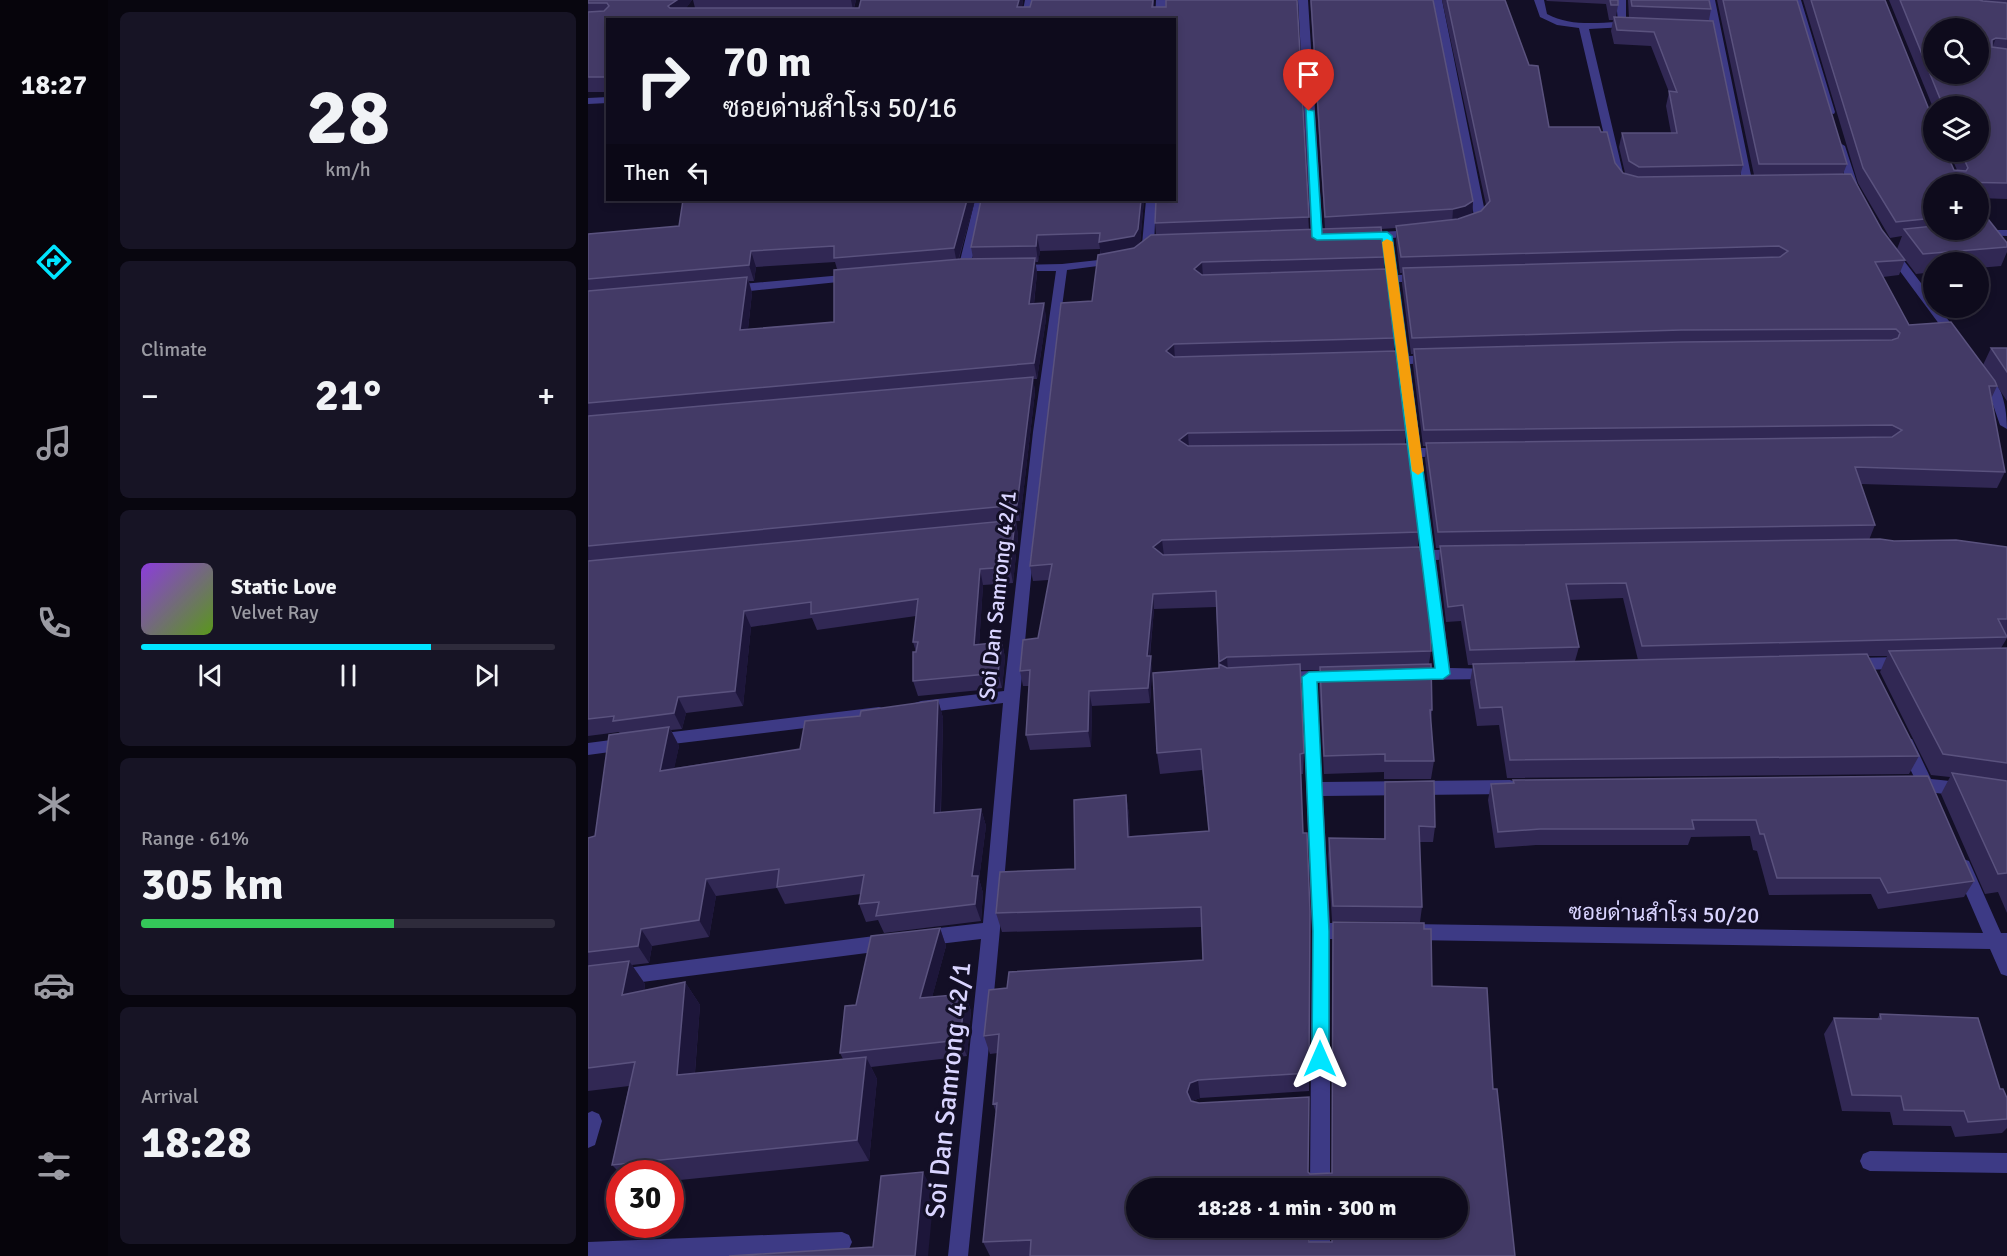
<!DOCTYPE html>
<meta charset="utf-8">
<style>
:root{--surface:#0e0b1c;--page:#171425;--text:#f1f3f6;--muted:#9b9ba3;--line:#2e2b3b;--accent:#00e5ff}
body{margin:0;font-family:Signika,Sarabun,sans-serif;background:var(--page);color:var(--text);height:100vh;display:flex;flex-direction:column;font-size:22px;white-space:nowrap}
*{box-sizing:border-box;margin:0}
p{font-size:20px;color:var(--muted)}
.icon{flex:none;width:33px;height:33px;fill:none;stroke:currentColor;stroke-width:2;stroke-linecap:round;stroke-linejoin:round}
.map{position:relative;flex:1;overflow:hidden}
.side{display:flex;flex-direction:column;gap:12px;padding:12px;background:#08060f;width:480px}
.side>*{flex:none}
.banner{position:absolute;left:18px;top:18px;width:570px;height:183px;border-radius:0px;box-shadow:0 3px 9px #0003,0 0 0 2px var(--line);background:#0e0b1c;color:var(--text);overflow:hidden}
.controls{position:absolute;left:1335px;top:18px;display:grid;gap:12px}
.controls a{display:grid;place-items:center;width:66px;height:66px;border-radius:50%;background:var(--surface);box-shadow:0 3px 9px #0003,0 0 0 2px var(--line);font-size:30px}
.speed{position:absolute;left:18px;top:1160px;display:flex;gap:12px;font-size:30px;font-weight:700;text-align:center}
.speed>*{display:grid;place-content:center;width:78px;height:78px;border-radius:50%;background:var(--surface);box-shadow:0 3px 9px #0003,0 0 0 2px var(--line);line-height:1}
.speed .limit{border:9px solid #d22;background:#fff;color:#111}
.pin{position:absolute;display:grid;place-items:center;width:51px;height:51px;color:#fff;margin:-62px -26px;border-radius:50% 50% 50% 0;rotate:-45deg;box-shadow:0 0 6px #0007}
.pin .icon{rotate:45deg}
.me{position:absolute;width:66px;margin:-33px;rotate:0deg;stroke-linejoin:round;filter:drop-shadow(0 0 4px #0008)}
.turn{display:flex;align-items:center;gap:21px;height:126px;padding:0 18px;font-size:27px}
.turn .icon{width:78px;height:78px;stroke-width:2.5}
.turn b{display:block;font-size:42px;line-height:51px}
.then{display:flex;align-items:center;height:57px;padding:0 18px;background:#0003;gap:12px;font-size:22px}
.big{font-size:45px;font-weight:800;line-height:1.1}
.side .widget{flex:1;display:flex;flex-direction:column;justify-content:center;gap:9px;min-width:0;padding:0 21px;border-radius:9px;background:var(--page)}
.side .dial{align-items:center;gap:0}
.dial b{font-size:78px;line-height:1}
.song{display:flex;align-items:center;gap:18px}
.cover{width:72px;height:72px;border-radius:9px;background:linear-gradient(135deg,hsl(270 70% 55%),hsl(90 70% 35%))}
.played{height:6px;border-radius:3px;background:linear-gradient(90deg,var(--accent) 70%,var(--line) 70%)}
.keys{display:flex;justify-content:space-around;direction:ltr}
.heat{display:flex;justify-content:space-between;align-items:center;font-size:33px;direction:ltr}
.charge{height:9px;border-radius:4px;background:linear-gradient(90deg,#34c759 61%,var(--line) 0)}
.trip{position:absolute;left:538px;top:1178px;width:342px;height:60px;border-radius:30px;background:var(--surface);box-shadow:0 3px 9px #0003,0 0 0 2px var(--line);font-weight:800;line-height:60px;text-align:center}
main{display:flex;flex:1;min-height:0}
.menu{display:flex;flex-direction:column;width:108px;justify-content:space-around;align-items:center;background:#06040b;color:var(--muted)}
.menu .icon{width:42px;height:42px}
.menu .active{color:var(--accent)}
.menu b{font-size:27px;color:var(--text)}
.map>svg:first-child{display:block}
.lines{fill:none;stroke-linecap:round;stroke-linejoin:round}
.minor{fill:#3d3a85;fill-rule:evenodd}
.wall{fill:#312854;fill-rule:evenodd}
.shaded-wall{fill:#1d163a}
.building{fill:#433a66;stroke:#5a527e;stroke-width:1.5;fill-rule:evenodd}
.route{fill:#00e5ff;stroke:#0095a6;stroke-width:1.5}
.slow{fill:#f59e0b}
.labels{text-anchor:middle;stroke-width:6;stroke-linejoin:round;paint-order:stroke}
.street-label{font-size:22px;fill:#d9d4ff;stroke:#130f26}
.near-street-label{font-size:27px;fill:#d9d4ff;stroke:#130f26}
</style>
<main>
<nav class="menu">
<b>18:27</b>
<svg class="icon active" aria-label="directions" viewBox="0 0 24 24"><path d="M12 3l9 9-9 9-9-9zM9 14v-3h6M13 9l2 2-2 2"/></svg>
<svg class="icon" aria-label="music" viewBox="0 0 24 24"><path d="M9 18V5l10-2v13"/><circle cx="6" cy="18" r="3"/><circle cx="16" cy="16" r="3"/></svg>
<svg class="icon" aria-label="phone" viewBox="0 0 24 24"><path d="M5 4h4l2 5-3 2q2 4 5 5l2-3 5 2v4C11 20 4 13 5 4z"/></svg>
<svg class="icon" aria-label="climate" viewBox="0 0 24 24"><path d="M12 3v18M4 7l16 10M4 17L20 7"/></svg>
<svg class="icon" aria-label="car" viewBox="0 0 24 24"><path d="M5 17H2v-5l4-1 3-4h7l3 4 3 1v5h-3M9 17h6M6 11h13"/><circle cx="7" cy="17" r="2"/><circle cx="17" cy="17" r="2"/></svg>
<svg class="icon" aria-label="filters" viewBox="0 0 24 24"><path d="M4 7h16M4 17h16"/><circle cx="9" cy="7" r="2"/><circle cx="15" cy="17" r="2"/></svg>
</nav>
<section class="side">
<div class="widget dial"><b>28</b><p>km/h</p></div>
<div class="widget"><p>Climate</p>
<div class="heat"><a>−</a><b class="big">21°</b><a>+</a></div>
</div>
<div class="widget">
<div class="song"><i class="cover"></i><div><b>Static Love</b><p>Velvet Ray</p></div></div>
<div class="played"></div>
<div class="keys"><svg class="icon" aria-label="previous" viewBox="0 0 24 24"><path d="M18 5L8 12l10 7zM5 5v14"/></svg><svg class="icon" aria-label="pause" viewBox="0 0 24 24"><path d="M8 5v14M16 5v14"/></svg><svg class="icon" aria-label="next" viewBox="0 0 24 24"><path d="M6 5l10 7-10 7zM19 5v14"/></svg></div>
</div>
<div class="widget"><p>Range · 61%</p><b class="big">305 km</b><div class="charge"></div></div>
<div class="widget"><p>Arrival</p><b class="big">18:28</b></div>
</section>
<div class="map">
<svg width="1419" height="1256" viewBox="0 0 1419 1256">
<rect width="100%" height="100%" fill="#130f26"/>
<g class="lines">
<path class="minor" d="M437 0H447L443 20H433Z
M568 0H578L577 20H567Z
M710 0H720L735 237 729 240 723 237Z
M844 0H854L898 217 882 228 876 225 886 216Z
M946 0H956L959 14C981 26 1006 23 1030 22L1028 0H1038V27L1001 29 1036 177 1039 181 1038 183H1030L1026 178 991 28 969 25 952 17Z
M1117 0H1127L1165 185 1160 188 1155 185Z
M1203 0H1213L1247 112 1246 114 1237 112Z
M20 97V103L0 104V98Z
M1252 143 1257 146 1272 192 1271 194H1263L1262 192 1247 146Z
M387 200H397L382 269 376 272 370 269Z
M558 200H568L566 245 559 255 555 256 549 253 554 245Z
M826 230 830 231V235L805 238 810 275 834 274 840 278 834 282H811L821 356 845 355 851 359 845 363 822 364 833 448H856L863 452 856 456 834 457 846 550 870 549 877 554 870 559 848 560 862 668 909 669 912 673 909 677 904 679 823 680 818 678 815 674 818 670 847 668 833 560 813 561 806 556 813 551 832 550 821 457H802L795 453 802 449 819 448 809 364 791 365 785 361 791 357H808L799 283 780 284 774 280 780 276H798L794 238 775 239 769 236 775 233Z
M1393 230H1419V236L1389 235V231Z
M1303 248 1307 249 1346 300V308H1351L1371 334V340H1363L1297 251Z
M529 258 533 259V263L479 270C448 489 431 709 412 929 402 1038 391 1147 380 1256H360L393 939 334 946 328 944 325 938 328 932 334 930 395 923 415 703 333 713 327 711 325 707 327 703 333 701 416 691 445 432 468 271H428L422 268 428 265 474 264Z
M266 274 272 278 270 280 143 293 137 289 143 285Z
M1395 373C1415 379 1419 411 1419 429L1412 425 1402 396 1389 377Z
M1315 657 1320 659 1323 663 1320 667 1315 669 1264 670 1259 668 1256 664 1259 660 1264 658Z
M751 670 756 672 759 676 756 680 729 683 734 782 922 780 928 782 930 787 928 792 922 794 735 796 742 923H765L771 925 774 931 771 937 765 939H742V1188H722L724 931 714 683 689 682 686 678 689 674 694 672Z
M291 707 297 709 299 713 297 717 291 719 68 746 62 745 60 740 62 735 68 734Z
M38 738 44 739 46 744 44 749 0 755V743Z
M1318 738 1324 739 1343 779 1419 787V801L1348 793 1341 797 1335 795 1333 791 1318 788 1316 783 1318 778 1326 777 1310 744 1312 739Z
M1375 859 1381 861 1413 933H1419V976L1413 974 1402 949 822 940 816 938 813 932 816 926 822 924 1395 933 1366 866 1369 861Z
M302 934 308 936 311 942 308 948 302 950 0 989V973Z
M4 1111 11 1114 14 1121 7 1145 0 1148V1113Z
M1282 1151 1419 1153V1173L1282 1171 1275 1168 1272 1161 1275 1154Z
M722 1227H742V1256H722Z
M254 1232 261 1235 264 1242 261 1249 254 1252 163 1256H0V1242Z"/>
</g>
<path class="wall" d="M0 0H104L98 8H107L105 0H268L266 8H271L273 0H435L434 7H442L444 0H566V7H578V0H709L721 230 737 229 722 0H845L885 201 884 214 893 211 898 205 854 0H917L941 65 950 66 961 127H1011L1013 132H1019L1027 163 1035 173H1037L1031 147 1034 133H1083L1078 106 1081 92 1063 46 1026 44 1023 31 1025 20H1021L1018 4 959 1 958 0H1030V5L1028 17 1041 18 1040 0H1121L1123 9 1121 20 1125 21 1155 165 1152 176 1166 175 1129 0H1209L1259 164 1255 174H1263L1294 230 1317 260 1311 275 1295 277 1321 325 1363 322 1395 365 1403 348H1419V401L1409 386 1403 399 1417 472 1409 488 1273 484 1287 525 1281 540 1292 539 1306 541 1368 540 1419 547V635H1418L1419 638 1413 648H1419V913L1410 892 1397 894 1353 794 1362 777 1343 775 1292 672 1299 656H1279L1331 756 1321 774 919 778 911 725 889 726 882 682 885 665H880L873 621 858 622 851 562 852 548H848L837 459 838 446H835L825 365V354H823L814 284V273H812L808 241V228L793 229 796 257V269H798L806 338V351H808L818 430 817 444H820L831 532 830 547H832L842 618 843 651 841 664H843L844 710 843 722 846 761 843 779H796V772L736 774 731 685 732 670H712L716 753 715 774H713L715 833H719L722 912 721 1091 612 1098 604 1101 611 1103 721 1097 720 1172 722 1174 744 1173 745 922 836 923V929H843L844 986 899 988 905 1089H909L927 1256H402L395 1242 408 1112 405 1104 410 1053 402 1054 396 1036 401 990 419 988 421 972 615 960 613 927 414 932 408 913 412 872 487 869 486 800 538 795 541 815 542 836 621 831 614 770 572 774 569 753 565 673 631 668 628 607 566 609 562 656 564 671 562 703 504 706 503 747 442 750 438 735 441 686H435L432 671 435 640 450 638 461 580 445 581 442 566 473 303 504 301 510 255 512 254V249L452 251 450 262H447L449 273 446 304 456 303 458 319 449 379H445L447 392 432 521H428L430 536 425 583 395 585 391 645 414 642 417 658 414 688 330 696 325 681V652H328L325 642 328 616 229 630 224 618 163 627 155 706 98 713 94 729 83 730 91 746 86 768 212 749 217 721 272 716 273 711 350 700 355 718 353 813 393 809 398 826 391 879 395 893 393 921 296 933 290 920 278 922 271 904 273 894 197 904 189 888 128 896 121 937 64 946 61 963 44 965 57 984 56 991 97 982 112 1005 107 1073 255 1059 252 1053 257 1006 268 1005 283 936 352 928 358 946 344 997 377 994 383 1011 379 1056 283 1067 289 1079 281 1161 82 1181V1173H32L24 1165 41 1086 0 1091V838L7 836 21 735 32 734 31 732 0 736V234L91 226 95 200H387L371 259 385 258 383 247 393 200H556L552 243 563 235H568L567 223 568 200H586V20H20V92H0ZM247 262 249 269 246 270V322L160 329 164 293 161 281H166L168 267ZM1035 598 1050 660 987 661 991 647 981 600ZM549 1188H870V1227H744V1242H721V1227H549Z
M1215 0H1297L1346 152 1366 170H1369L1361 152H1390V106H1346V110L1301 0H1419V199L1390 198V184H1346V230L1419 243V252L1413 266 1390 268V262H1346V272L1328 274 1309 249 1314 236 1302 238 1270 183Z
M1340 776 1386 881 1376 897 1290 909 1283 894 1181 895 1169 851 1165 850 1162 836 1103 837 1100 845H948L907 848 900 800 903 784 925 783V780Z
M797 782 847 827 845 842H832L834 907 832 922 744 921 740 854 741 838 796 839V798Z
M1292 1014 1419 1119V1128L1414 1133 1367 1137 1363 1126 1305 1125 1302 1112 1254 1111 1236 1034 1246 1018 1289 1019Z"/>
<path class="shaded-wall" d="M89 0H104L93 15 80 6Z
M263 0H268L265 10Z
M431 0H435L432 20 429 7Z
M1408 38 1402 53 1404 40Z
M379 200H387L369 264 366 248Z
M553 200H556L552 244 548 251 513 257 511 242Z
M885 201 884 216 864 225 865 209Z
M449 235 452 251 450 262 448 246Z
M163 251 168 267 166 281 161 265Z
M447 258 449 273 444 320 441 304Z
M614 262 615 278 606 269Z
M159 277 164 293 158 346 152 330Z
M456 303 458 319 449 379 446 363Z
M586 344 587 360 578 351Z
M445 377 447 392 432 521 429 505Z
M600 433 601 449 591 440Z
M427 520 430 536 425 583 422 567Z
M574 540 576 556 565 547Z
M392 569 395 585 390 661 386 645Z
M565 594 566 609 560 672 559 656Z
M156 611 163 627 155 706 147 691Z
M414 642 417 658 414 688 410 673Z
M563 656 564 671 562 703 560 688Z
M639 657 640 673 632 677 631 662Z
M501 691 504 706 503 747 500 731Z
M90 697 98 713 94 729 86 713Z
M350 700 355 718 352 831 346 813Z
M81 727 91 746 82 789 72 771Z
M538 795 541 815 543 857 540 837Z
M393 809 398 826 391 879 395 893 393 921 387 904 384 876Z
M118 879 128 896 121 937 111 920Z
M352 928 358 946 339 1016 332 998Z
M53 929 64 946 61 963 50 946Z
M41 961 57 984 51 1018 34 995Z
M97 982 112 1005 105 1097 89 1075Z
M377 994 383 1011 379 1056 372 1040Z
M278 1057 289 1079 281 1161 269 1140Z
M610 1080 612 1098 604 1101 601 1110 599 1092 602 1083Z
M335 1172 346 1193 340 1256H327Z"/>
<path class="building" d="M0 0H89L80 6 82 8H271L273 0H431L429 7H442L444 0H565L564 7H578V0H709L721 217 567 223 568 200H586V20H20V77H0V12L16 11 21 6 19 3H0Z
M723 0H845L885 201 877 206 865 209 737 217Z
M859 0H917L941 65 950 66 961 127H1011L1013 132H1019L1027 163 1035 173 1050 177 1263 174 1294 230 1317 260 1287 262 1321 325 1363 322 1407 381 1409 386H1401L1417 472 1267 467 1287 525 850 532 838 443 1304 437 1314 430 1304 425 836 430 826 349 1093 342 1304 340 1310 338 1312 333 1308 329 1093 330 824 338 815 268 1192 257 1200 251 1191 246 813 257 808 226 870 219 893 211 902 201Z
M1022 0H1030V5H1023Z
M1043 0H1121L1123 9 1044 6Z
M1135 0H1209L1259 164H1171Z
M1223 0H1297L1344 117H1346V152H1358L1366 170 1378 171 1380 168 1373 152H1390V106H1353V101L1312 0H1391L1395 1 1419 3V39L1408 38 1404 40V47L1419 49V183L1367 182 1369 184H1346V218L1308 222 1275 168ZM1346 28H1390V74H1346Z
M1026 17 1125 21 1155 165 1051 167 1041 161 1034 133H1089L1081 91 1089 92 1066 32 1029 30Z
M95 200H379L366 248 246 258V246L163 251 161 265 0 279V234L91 226Z
M393 200H553L550 229 546 236 511 242 512 233 449 235 448 246 383 247Z
M1400 219 1419 243V247L1335 254 1316 229 1346 226V230H1390V220Z
M793 227 796 257 614 262 606 269 614 275 798 269 806 338 586 344 578 351 586 357 808 351 818 430 600 433 591 440 600 446 820 444 831 532 574 540 565 547 575 555 832 547 842 618 843 651 639 657 631 662 628 591 565 594 559 656H563L560 688 501 691 500 731 438 735 442 670 432 671 435 640 450 638 464 564 442 566 473 303 504 301 510 255 546 248 563 235Z
M447 258 441 304 456 303 446 363 0 403V291L159 277 152 330 246 322V270L373 259Z
M1403 348H1419V372Z
M445 377 429 505 0 546V416Z
M427 520 422 567 392 569 386 645 414 642 410 673 325 681V652H328L330 642H325L330 599 223 614V602L156 611 147 691 90 697 86 713 25 721 26 716 0 719V561Z
M1292 539 1306 541 1368 540 1419 547V619H1410L1419 637 1054 646 1038 583 978 584 991 647 882 650 875 605 860 607 852 546Z
M1419 648V763L1355 754 1301 651Z
M1279 654 1331 756 922 760 914 707 892 708 885 664Z
M631 664 639 668 712 664 716 753 712 754 715 833H719L722 912 721 1073 610 1080 602 1083 599 1092 603 1101 611 1103 721 1097 720 1172 722 1174 744 1173 745 922 836 923V929H843L844 986 899 988 905 1089H909L927 1256H442L443 1240 395 1242 409 1103 405 1104 411 1034 396 1036 401 990 419 988 421 972 615 960 613 907 408 913 412 872 487 869 486 800 538 795 540 837 621 831 613 749 569 753 565 673 631 668ZM549 1188H870V1227H744V1242H721V1227H549Z
M843 664 844 710H842L846 761H797V754L736 756 732 667Z
M350 700 346 813 393 809 384 876H390L387 904 288 916 291 902 271 904 276 875 189 887 191 869 118 879 111 920 53 929 50 946 0 952V838L7 836 21 735 81 727 72 771 212 749 217 721 272 716 273 711Z
M1364 773 1419 781V873L1410 874Z
M1340 776 1386 881 1300 893 1292 878H1189L1176 834H1172L1168 820H1104L1106 829H952L910 832 903 784 926 783 925 780Z
M846 781 847 827 831 826 834 907 745 906 741 838 797 839V782Z
M352 928 332 998 377 994 372 1040 252 1053 257 1006 268 1005 283 936Z
M41 961 34 995 97 982 89 1075 278 1057 269 1140 24 1165 47 1062 0 1068V966Z
M1292 1014 1390 1018 1412 1089H1415L1419 1098V1119L1380 1122 1376 1111 1316 1110 1313 1096 1264 1095 1246 1018 1293 1019Z
M335 1172 327 1256H141L285 1247 293 1176Z"/>
<path class="route" d="M718 109 726 111 734 234 799 232 804 236 862 674 855 679 729 682 741 931V1059L739 1064 732 1067 726 1064 724 1059 725 931 714 677 721 672 847 668 794 239 729 240 724 237Z"/>
<path class="slow" d="M799 239 805 242 836 471 830 475 824 471 794 242Z"/>
<g class="labels">
<g class="street-label">
<text transform="translate(409 595) rotate(-84)" y="8">Soi Dan Samrong 42/1</text>
<text transform="translate(1076 913) rotate(1)" y="8">ซอยด่านสำโรง 50/20</text>
</g>
<g class="near-street-label">
<text transform="translate(360 1090) rotate(-84)" y="9">Soi Dan Samrong 42/1</text>
</g>
</g>
</svg>
<div class="controls">
<a><svg class="icon" aria-label="search" viewBox="0 0 24 24"><circle cx="10" cy="10" r="6"/><path d="M15 15l6 6"/></svg></a>
<a><svg class="icon" aria-label="layers" viewBox="0 0 24 24"><path d="M12 4l9 5-9 5-9-5zM3 14l9 5 9-5"/></svg></a>
<a>+</a>
<a>−</a>
</div>
<div class="speed"><div class="limit">30</div></div>
<div class="pin" style="left:721px;top:111px;background:#d93025"><svg class="icon" aria-label="arrive" viewBox="0 0 24 24"><path d="M6 21V4h12l-3 4 3 4H6"/></svg></div>
<svg class="me" style="left:732px;top:1059px" viewBox="-20 -20 40 40"><path d="M0-17L14 15 0 8-14 15z" fill="#00e5ff" stroke="#fff" stroke-width="4"/></svg>
<div class="trip">18:28 · 1 min · 300 m</div>
<div class="banner">
<div class="turn"><svg class="icon" aria-label="right" viewBox="0 0 24 24"><path d="M7 20v-9h11M14 6l5 5-5 5"/></svg><div><b>70 m</b>ซอยด่านสำโรง 50/16</div></div>
<div class="then">Then<svg class="icon" aria-label="left" viewBox="0 0 24 24"><path d="M17 20v-9H6M10 6l-5 5 5 5"/></svg></div>
</div>
</div>
</main>
